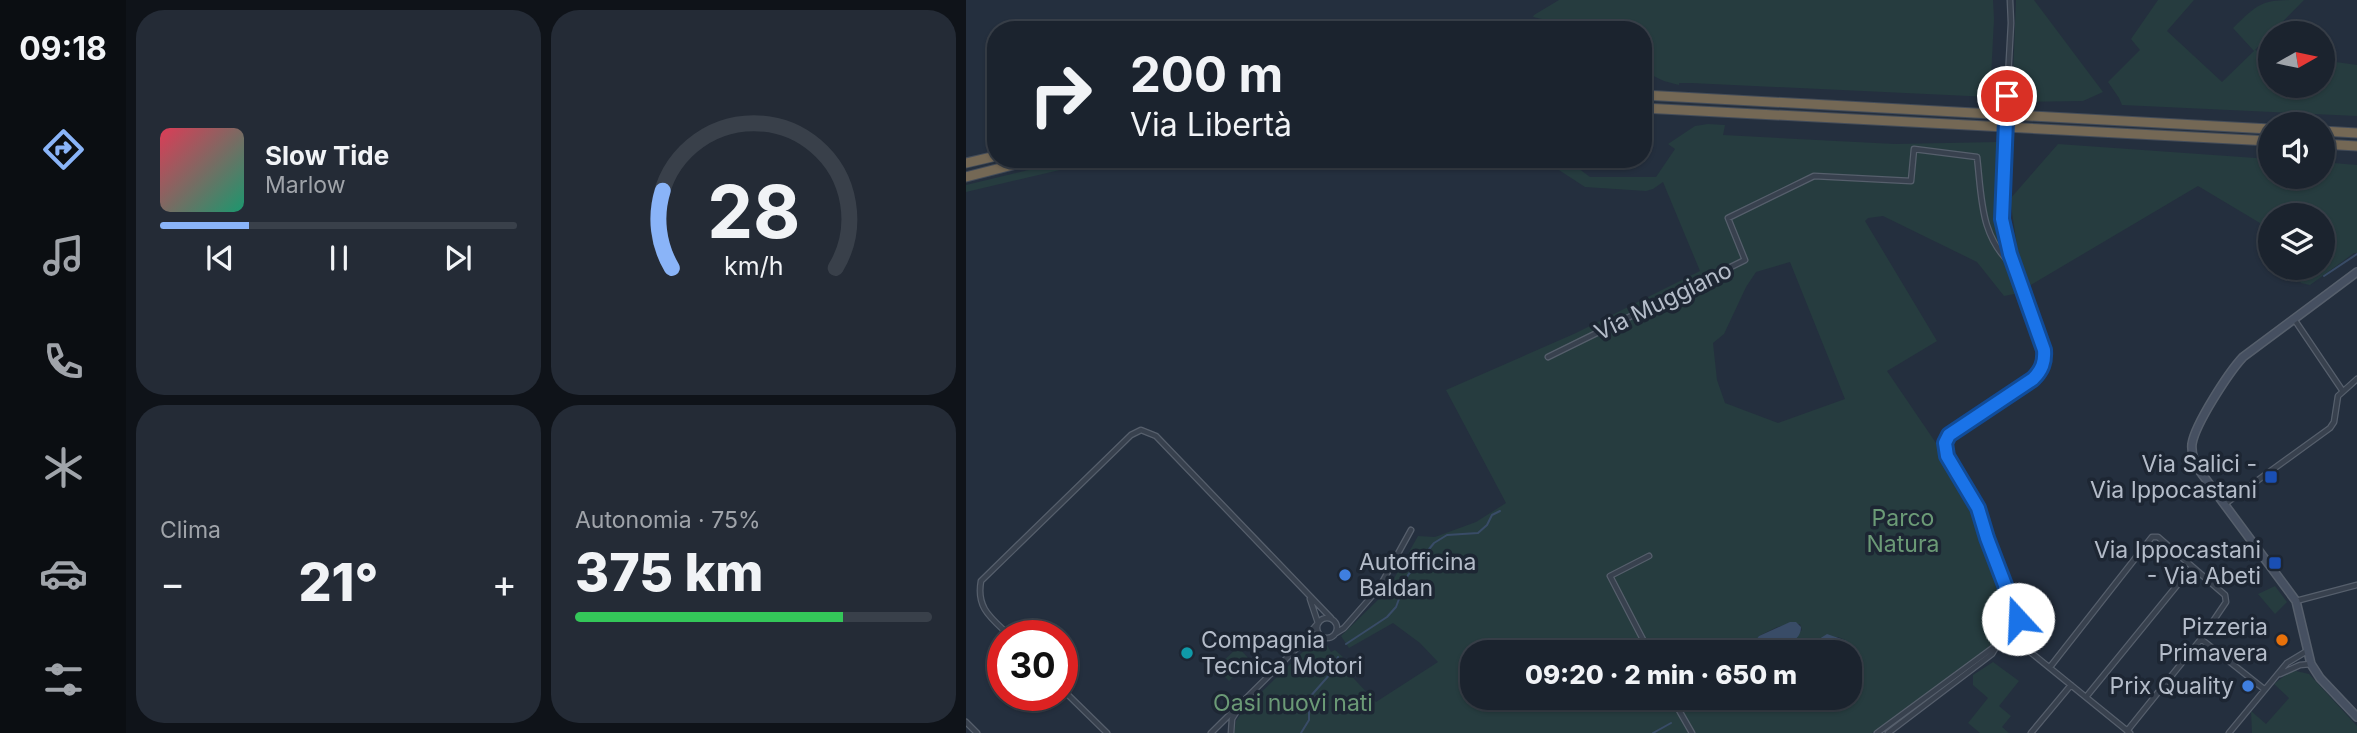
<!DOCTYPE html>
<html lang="it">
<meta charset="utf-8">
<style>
:root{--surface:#1b232e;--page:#242b36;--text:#f1f3f6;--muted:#a0a4aa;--line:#39404a;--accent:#8ab4f8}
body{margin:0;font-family:Inter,sans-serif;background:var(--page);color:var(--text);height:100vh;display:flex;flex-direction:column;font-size:26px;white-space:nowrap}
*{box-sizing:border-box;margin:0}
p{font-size:23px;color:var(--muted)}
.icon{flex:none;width:38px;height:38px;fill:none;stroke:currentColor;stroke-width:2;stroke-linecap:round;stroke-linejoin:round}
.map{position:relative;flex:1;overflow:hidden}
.drawer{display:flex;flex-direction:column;gap:10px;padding:10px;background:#0f1319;width:840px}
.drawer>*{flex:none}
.hud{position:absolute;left:21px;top:21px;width:665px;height:147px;border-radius:28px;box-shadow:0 2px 5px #0004,0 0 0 2px var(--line);background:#1b232e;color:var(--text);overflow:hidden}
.needle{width:46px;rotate:81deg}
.buttons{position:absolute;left:1292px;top:21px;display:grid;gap:14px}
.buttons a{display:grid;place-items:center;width:77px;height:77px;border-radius:50%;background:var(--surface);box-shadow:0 2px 5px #0004,0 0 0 2px var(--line);font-size:35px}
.speed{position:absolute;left:21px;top:620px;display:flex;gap:14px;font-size:35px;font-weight:700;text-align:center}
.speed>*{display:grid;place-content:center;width:91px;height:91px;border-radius:50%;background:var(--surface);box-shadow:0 2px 5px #0004,0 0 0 2px var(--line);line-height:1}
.speed .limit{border:10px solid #d22;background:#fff;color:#111}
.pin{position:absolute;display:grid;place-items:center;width:60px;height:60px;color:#fff;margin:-30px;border:4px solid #fff;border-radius:50%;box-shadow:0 2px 7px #0007}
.me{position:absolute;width:77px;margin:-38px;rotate:340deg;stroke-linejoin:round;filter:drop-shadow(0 0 5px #0008)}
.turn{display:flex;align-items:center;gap:24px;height:147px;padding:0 28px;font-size:32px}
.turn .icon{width:91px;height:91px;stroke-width:2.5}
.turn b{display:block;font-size:49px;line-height:60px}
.big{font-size:52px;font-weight:800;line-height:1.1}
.drawer .card{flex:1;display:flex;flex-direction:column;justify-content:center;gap:10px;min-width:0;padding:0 24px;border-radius:28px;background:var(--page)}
.drawer .dial{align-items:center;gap:0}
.dial svg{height:182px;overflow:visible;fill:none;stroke:var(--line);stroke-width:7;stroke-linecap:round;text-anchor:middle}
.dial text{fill:var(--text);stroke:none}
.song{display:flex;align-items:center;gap:21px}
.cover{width:84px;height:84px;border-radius:10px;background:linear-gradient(135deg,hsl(350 70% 55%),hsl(160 70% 35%))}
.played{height:7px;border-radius:4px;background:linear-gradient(90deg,var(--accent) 25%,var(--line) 25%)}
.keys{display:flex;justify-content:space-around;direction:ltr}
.heat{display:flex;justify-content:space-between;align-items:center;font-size:38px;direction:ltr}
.charge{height:10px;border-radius:5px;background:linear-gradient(90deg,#34c759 75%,var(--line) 0)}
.drawer .tiles{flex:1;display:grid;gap:10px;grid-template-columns:repeat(2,1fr)}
.trip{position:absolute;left:494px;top:640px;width:402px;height:70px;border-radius:28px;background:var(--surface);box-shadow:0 2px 5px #0004,0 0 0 2px var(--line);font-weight:800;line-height:70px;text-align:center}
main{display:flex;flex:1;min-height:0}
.menu{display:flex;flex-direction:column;width:126px;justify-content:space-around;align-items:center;background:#0b0e12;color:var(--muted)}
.menu .icon{width:49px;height:49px}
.menu .selected{color:var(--accent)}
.menu b{font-size:32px;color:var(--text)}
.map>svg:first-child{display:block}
.green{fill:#263c3f;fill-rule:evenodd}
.water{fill:#394c67}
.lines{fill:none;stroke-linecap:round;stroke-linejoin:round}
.stream{stroke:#394c67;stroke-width:2}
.street-casing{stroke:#565f6c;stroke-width:7}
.secondary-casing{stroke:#565f6c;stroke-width:10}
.highway-casing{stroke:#434c59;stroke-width:11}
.street{stroke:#38414e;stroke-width:4.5}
.secondary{stroke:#465061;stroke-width:7}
.highway{stroke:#746855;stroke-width:9}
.street-bridge-casing{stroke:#565f6c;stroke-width:7;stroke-linecap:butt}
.street-bridge{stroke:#38414e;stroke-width:4.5}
.route-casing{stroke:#114b97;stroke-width:18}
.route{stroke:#1a73e8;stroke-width:12}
.transit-dot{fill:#1a4fb4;stroke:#1d2633;stroke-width:2.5}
.shop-dot{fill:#3f7fe0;stroke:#1d2633;stroke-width:2.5}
.food-dot{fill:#e8710a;stroke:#1d2633;stroke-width:2.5}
.culture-dot{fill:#0f9aa8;stroke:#1d2633;stroke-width:2.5}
.labels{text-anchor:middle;stroke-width:7;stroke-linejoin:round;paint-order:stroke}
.street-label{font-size:23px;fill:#b4bcc9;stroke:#1d2633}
.poi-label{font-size:23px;fill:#b4bcc9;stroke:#1d2633;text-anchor:end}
.park-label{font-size:23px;fill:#6b9a76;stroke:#1d2633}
</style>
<main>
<nav class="menu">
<b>09:18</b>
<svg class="icon selected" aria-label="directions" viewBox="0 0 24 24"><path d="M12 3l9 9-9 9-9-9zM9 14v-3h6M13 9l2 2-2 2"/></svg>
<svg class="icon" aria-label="music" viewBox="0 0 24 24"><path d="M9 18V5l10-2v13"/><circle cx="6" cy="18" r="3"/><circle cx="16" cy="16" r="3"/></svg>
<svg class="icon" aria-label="phone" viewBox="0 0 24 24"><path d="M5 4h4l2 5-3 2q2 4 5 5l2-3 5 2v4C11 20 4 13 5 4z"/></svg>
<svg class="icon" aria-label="climate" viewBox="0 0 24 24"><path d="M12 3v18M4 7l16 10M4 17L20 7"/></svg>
<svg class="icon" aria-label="car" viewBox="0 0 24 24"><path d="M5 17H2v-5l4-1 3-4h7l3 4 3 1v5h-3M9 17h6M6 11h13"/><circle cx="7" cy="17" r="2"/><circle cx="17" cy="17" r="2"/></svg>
<svg class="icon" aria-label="filters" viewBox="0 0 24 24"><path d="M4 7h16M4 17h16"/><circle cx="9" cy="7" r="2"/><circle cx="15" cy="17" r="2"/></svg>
</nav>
<section class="drawer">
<div class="tiles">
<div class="card">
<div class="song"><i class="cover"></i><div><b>Slow Tide</b><p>Marlow</p></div></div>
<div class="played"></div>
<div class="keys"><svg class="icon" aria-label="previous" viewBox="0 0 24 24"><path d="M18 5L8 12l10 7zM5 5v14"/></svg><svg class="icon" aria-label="pause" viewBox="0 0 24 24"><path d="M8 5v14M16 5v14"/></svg><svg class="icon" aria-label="next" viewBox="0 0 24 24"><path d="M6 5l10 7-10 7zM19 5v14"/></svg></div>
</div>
<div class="card dial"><svg viewBox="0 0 100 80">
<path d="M14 69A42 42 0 1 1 86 69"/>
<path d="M14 69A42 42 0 0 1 10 35" stroke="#8ab4f8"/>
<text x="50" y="56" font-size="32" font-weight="700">28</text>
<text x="50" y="72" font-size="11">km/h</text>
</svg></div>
<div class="card"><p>Clima</p>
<div class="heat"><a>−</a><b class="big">21°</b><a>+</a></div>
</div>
<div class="card"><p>Autonomia · 75%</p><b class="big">375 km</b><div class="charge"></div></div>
</div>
</section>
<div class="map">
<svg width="1391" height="733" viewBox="0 0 1391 733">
<rect width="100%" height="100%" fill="#242f3e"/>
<path class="green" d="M593 0H1027L1028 19 1024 97 725 83H713V85L698 81 677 71V30H638L580 25V20L567 17 568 15Z
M1050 0H1068L1137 92 1117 101 1046 102Z
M1192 0H1228L1201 31 1256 82 1288 51 1267 28C1296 0 1297 0 1338 0L1289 50 1304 53V86H1356V60L1391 65V116L1156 105 1153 98 1142 82 1174 50 1165 39Z
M742 124 759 125 757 135 929 144 1032 142 1033 222 1053 293 1038 296 1011 262 917 216 902 218 899 221 971 341 921 371 972 446 1006 501 1049 616 1048 624 1036 638 906 733H268L270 721 278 709 343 646 361 645 365 652 369 650 377 657 372 662 410 702 472 662 454 643 427 623 383 648 375 636 421 591 452 536 469 537 510 522 540 503 480 390 610 333 734 271 697 182 687 189 680 191 619 187 576 159H600L624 177H690L709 149 702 144 729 126ZM824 262 879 399 812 423 759 403 751 380 747 343 758 334 780 287 790 272ZM834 624 836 630 811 653H852L850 646 872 637 881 641 883 648 881 653H884V698H786L783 702 773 701 770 698H506V653H787L793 636 811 627Z
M1092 144 1304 159V177H1356V162L1391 165V253H1388L1344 285 1335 283 1324 268H1356V215H1304V241L1294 223 1232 186 1063 286 1055 272 1044 199Z
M108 159H141L0 192V185Z
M1309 586 1321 602 1309 614 1292 594Z
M272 647 284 660 263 681 250 668Z
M1027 662 1053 681 1033 706 1045 716 1036 727 1043 733H1014L1002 723 1022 698 1007 685V675Z
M1330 671 1343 674 1391 726V733H1286L1285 711 1300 724 1323 698 1308 684 1322 673Z"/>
<path class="water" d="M824 622H830L835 627C835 642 819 643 811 653L786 652V645L793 636Z
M861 634 881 641 883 648 881 653H852L850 641Z"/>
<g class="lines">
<path class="stream" d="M1358 276 1391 254
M380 644 421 617 430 607 442 575 468 543 481 535 512 533 521 525 526 515 534 511
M335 733 343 720V698L365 673 372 657
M687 733 705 723"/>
<g class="street-casing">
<path id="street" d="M1041 96 1045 23 1044 0
M1328 319 1376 390
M582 357 779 260 762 218 848 176 945 181 948 149 1011 157C1016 200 1014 237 1048 267
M1259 504 1364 428 1368 422 1372 396 1391 379
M683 556 644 576 684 653
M1330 601 1391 585
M351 628a10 10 0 1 1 20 0a10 10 0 1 1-20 0Z
M370 633 378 628 413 588 445 530
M1045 633 1060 648
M43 635C25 618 10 608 15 581L165 435 175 430 190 436 365 618
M1235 639 1298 689
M334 645 359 638
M1084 667 1186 537H1192L1259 595 1260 602 1235 639 1161 731
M1314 674 1334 665 1345 664
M96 689 141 733
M1120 697 1226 567
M706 698 726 733
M0 722 11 733
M245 733 333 646 352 623 344 599
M265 733 266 719 271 711
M911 733 1032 644 1049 630 1052 619 1021 538 1012 508 981 456 978 445 983 435 1072 374 1079 359 1078 350 1039 237C1034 206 1037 176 1038 145
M922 733 1026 654 1032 644 1048 645 1063 651 1164 733
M1065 733 1105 685
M1263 733 1321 663 1341 651"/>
</g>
<g class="secondary-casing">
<path id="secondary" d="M1391 272 1277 357C1263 372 1229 424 1226 444 1225 454 1229 462 1233 470L1330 601 1345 664 1354 678 1391 717"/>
</g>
<g class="highway-casing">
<path id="highway" d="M677 95 1304 129
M677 108 1304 141
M1356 131 1391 133
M1356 144 1391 146
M0 163 30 156
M0 177 70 159"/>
</g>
<use href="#street" class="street"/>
<use href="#secondary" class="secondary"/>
<use href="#highway" class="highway"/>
<g class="street-bridge-casing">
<path id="street-bridge" d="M1038 145 1041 96"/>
</g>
<use href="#street-bridge" class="street-bridge"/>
</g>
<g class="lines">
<g class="route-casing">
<path id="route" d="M1041 96 1036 219 1044 254 1078 350C1079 362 1076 370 1067 379L983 435 979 443 981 456 1012 508 1021 538 1052 619"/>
</g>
<use href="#route" class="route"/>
</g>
<g class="transit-dot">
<rect x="1298" y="470" width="14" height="14" rx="3.5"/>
<rect x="1302" y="556" width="14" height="14" rx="3.5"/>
</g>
<g class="shop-dot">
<circle cx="379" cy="575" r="7"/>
<circle cx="1282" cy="686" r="7"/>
</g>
<circle class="food-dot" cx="1316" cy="640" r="7"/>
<circle class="culture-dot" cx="221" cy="653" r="7"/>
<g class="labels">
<g class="street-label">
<text transform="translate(697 301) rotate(-26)" y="8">Via Muggiano</text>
</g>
<g class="poi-label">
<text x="1291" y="472">Via Salici -<tspan x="1291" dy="26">Via Ippocastani</tspan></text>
<text x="1295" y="558">Via Ippocastani<tspan x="1295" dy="26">- Via Abeti</tspan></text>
<text x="393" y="570" text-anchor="start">Autofficina<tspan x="393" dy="26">Baldan</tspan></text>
<text x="1302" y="635">Pizzeria<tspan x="1302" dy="26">Primavera</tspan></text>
<text x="235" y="648" text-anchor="start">Compagnia<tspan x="235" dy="26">Tecnica Motori</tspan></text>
<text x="1268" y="694">Prix Quality</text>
</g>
<g class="park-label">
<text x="937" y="526">Parco<tspan x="937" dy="26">Natura</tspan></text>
<text x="327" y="711">Oasi nuovi nati</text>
</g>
</g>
</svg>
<div class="buttons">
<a><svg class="needle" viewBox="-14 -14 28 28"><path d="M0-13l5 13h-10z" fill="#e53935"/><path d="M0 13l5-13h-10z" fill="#a0a4aa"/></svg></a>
<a><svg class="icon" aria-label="sound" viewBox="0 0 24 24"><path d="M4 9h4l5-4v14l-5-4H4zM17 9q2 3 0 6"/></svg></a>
<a><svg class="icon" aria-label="layers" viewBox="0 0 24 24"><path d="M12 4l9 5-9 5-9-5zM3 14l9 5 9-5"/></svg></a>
</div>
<div class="speed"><div class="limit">30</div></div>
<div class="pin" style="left:1041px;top:96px;background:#d93025"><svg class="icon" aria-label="arrive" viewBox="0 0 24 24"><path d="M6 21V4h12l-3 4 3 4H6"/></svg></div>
<svg class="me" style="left:1052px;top:619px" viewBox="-20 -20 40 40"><circle r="19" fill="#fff"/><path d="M0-13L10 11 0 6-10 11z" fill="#1a73e8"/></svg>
<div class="trip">09:20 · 2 min · 650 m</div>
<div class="hud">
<div class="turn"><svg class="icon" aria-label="right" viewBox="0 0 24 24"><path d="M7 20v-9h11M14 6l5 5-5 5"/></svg><div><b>200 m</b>Via Libertà</div></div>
</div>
</div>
</main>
